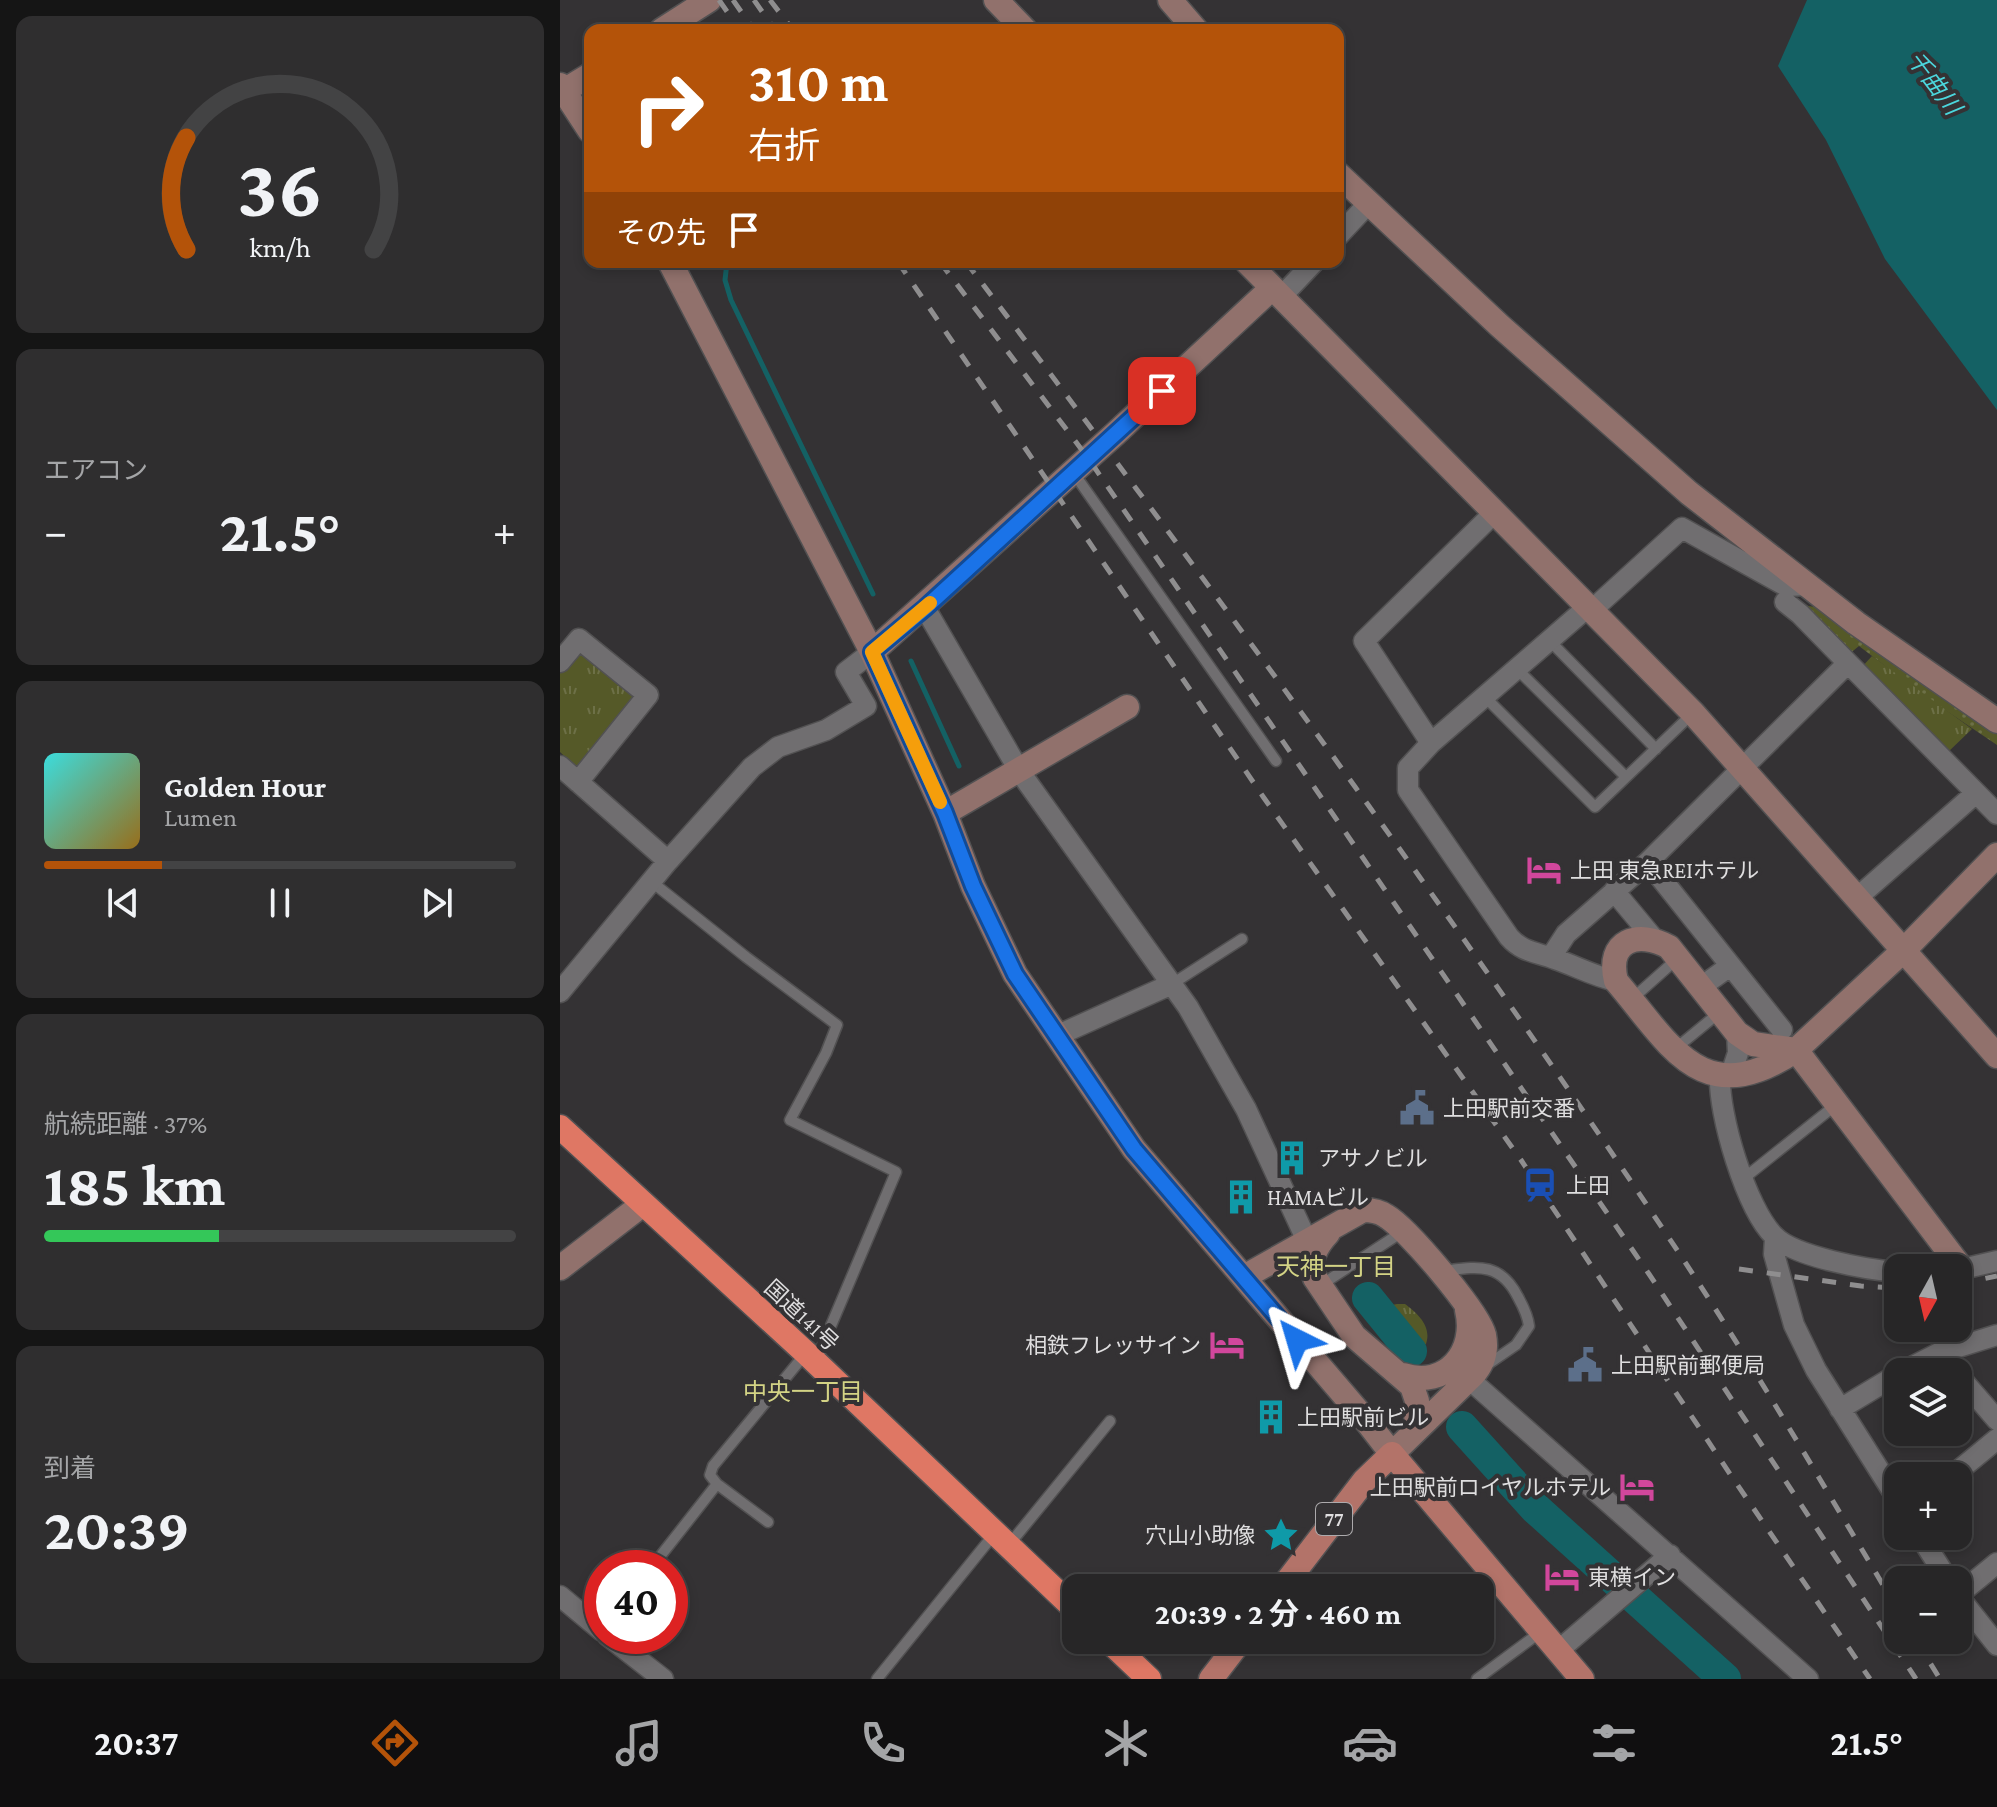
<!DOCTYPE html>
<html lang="ja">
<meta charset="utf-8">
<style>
:root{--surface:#272627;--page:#2f2e2f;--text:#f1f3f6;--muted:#a4a5a7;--line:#434344;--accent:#b45309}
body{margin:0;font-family:"Crimson Pro","Noto Sans JP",serif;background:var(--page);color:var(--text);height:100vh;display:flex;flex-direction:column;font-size:30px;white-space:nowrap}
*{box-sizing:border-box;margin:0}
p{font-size:26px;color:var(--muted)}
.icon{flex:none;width:44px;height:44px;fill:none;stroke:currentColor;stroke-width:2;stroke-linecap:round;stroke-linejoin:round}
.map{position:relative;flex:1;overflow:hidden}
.drawer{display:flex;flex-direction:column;gap:16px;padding:16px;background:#151515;width:560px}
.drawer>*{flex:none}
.banner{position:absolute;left:24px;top:24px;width:760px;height:244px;border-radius:16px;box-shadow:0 4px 12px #0003,0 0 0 2px var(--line);background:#b45309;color:#fff;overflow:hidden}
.needle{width:52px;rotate:188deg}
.buttons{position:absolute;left:1324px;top:1254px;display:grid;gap:16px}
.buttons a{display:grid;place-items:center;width:88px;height:88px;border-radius:16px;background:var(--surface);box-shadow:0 4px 12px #0003,0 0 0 2px var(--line);font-size:40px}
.speed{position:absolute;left:24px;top:1550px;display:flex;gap:16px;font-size:40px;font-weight:700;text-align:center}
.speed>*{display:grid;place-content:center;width:104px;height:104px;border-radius:50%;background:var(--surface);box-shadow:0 4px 12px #0003,0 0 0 2px var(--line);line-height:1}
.speed .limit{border:12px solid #d22;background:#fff;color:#111}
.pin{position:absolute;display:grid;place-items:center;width:68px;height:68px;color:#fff;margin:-34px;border-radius:16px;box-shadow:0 4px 12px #0006}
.me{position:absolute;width:88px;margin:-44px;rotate:320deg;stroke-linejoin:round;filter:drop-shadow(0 0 6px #0008)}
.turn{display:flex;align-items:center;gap:28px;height:168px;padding:0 32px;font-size:36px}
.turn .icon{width:104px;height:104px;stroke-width:2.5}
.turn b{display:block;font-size:56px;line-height:68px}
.then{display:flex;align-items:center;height:76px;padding:0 32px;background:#0003;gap:16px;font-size:30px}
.big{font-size:60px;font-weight:700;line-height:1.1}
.drawer .widget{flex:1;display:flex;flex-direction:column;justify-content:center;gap:12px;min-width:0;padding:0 28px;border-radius:16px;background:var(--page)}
.drawer .dial{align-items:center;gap:0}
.dial svg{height:208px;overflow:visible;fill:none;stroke:var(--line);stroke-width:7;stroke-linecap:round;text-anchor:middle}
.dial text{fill:var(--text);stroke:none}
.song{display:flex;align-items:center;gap:24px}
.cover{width:96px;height:96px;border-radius:12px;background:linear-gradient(135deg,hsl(180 70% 55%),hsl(40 70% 35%))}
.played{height:8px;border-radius:4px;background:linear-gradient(90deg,var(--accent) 25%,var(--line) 25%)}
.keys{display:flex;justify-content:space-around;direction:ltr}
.heat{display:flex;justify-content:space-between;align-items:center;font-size:44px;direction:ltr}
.charge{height:12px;border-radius:6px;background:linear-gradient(90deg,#34c759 37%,var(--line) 0)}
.trip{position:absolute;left:502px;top:1574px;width:432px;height:80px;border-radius:16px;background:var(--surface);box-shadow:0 4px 12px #0003,0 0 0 2px var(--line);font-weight:700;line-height:80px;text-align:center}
.tabs{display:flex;height:128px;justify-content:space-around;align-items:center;background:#100f10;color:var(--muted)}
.tabs .icon{width:56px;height:56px}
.tabs .active{color:var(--accent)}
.tabs b{font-size:36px;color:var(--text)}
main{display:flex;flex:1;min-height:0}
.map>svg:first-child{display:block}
.grass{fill:url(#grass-dots)}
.park{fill:url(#park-tufts)}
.water{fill:#146164}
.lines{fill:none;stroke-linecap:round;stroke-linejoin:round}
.stream{stroke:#146164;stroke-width:5}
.river{stroke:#146164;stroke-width:32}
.lane-casing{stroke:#525152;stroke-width:13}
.street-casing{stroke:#525152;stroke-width:23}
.secondary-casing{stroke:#525152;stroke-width:27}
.primary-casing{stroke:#525152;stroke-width:27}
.highway-casing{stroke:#525152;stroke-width:27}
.lane{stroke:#706e70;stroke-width:10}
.street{stroke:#706e70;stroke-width:20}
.secondary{stroke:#91716c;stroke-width:24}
.primary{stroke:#b37369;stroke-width:24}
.highway{stroke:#df7764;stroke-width:24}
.rail{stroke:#8f8e8f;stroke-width:5;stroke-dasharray:14 14;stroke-linecap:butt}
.route-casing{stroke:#114b97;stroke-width:20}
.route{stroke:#1a73e8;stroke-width:14}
.slow{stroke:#f59e0b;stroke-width:14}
.labels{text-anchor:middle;stroke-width:8;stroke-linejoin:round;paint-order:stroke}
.shield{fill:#343234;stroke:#acaaac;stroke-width:2}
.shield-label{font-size:20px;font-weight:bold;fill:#dfdedf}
.poi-label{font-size:22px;fill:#dfdedf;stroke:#343234;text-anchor:start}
.street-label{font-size:22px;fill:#dfdedf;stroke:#343234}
.water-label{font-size:24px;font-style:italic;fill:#4bd7dd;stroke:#343234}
.neighbourhood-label{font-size:24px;fill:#d3d385;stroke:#343234}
</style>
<main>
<section class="drawer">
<div class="widget dial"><svg viewBox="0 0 100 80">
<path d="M14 69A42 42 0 1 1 86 69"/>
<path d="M14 69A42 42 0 0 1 14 26" stroke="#b45309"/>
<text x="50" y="56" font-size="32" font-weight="700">36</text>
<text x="50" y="72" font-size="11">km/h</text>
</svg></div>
<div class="widget"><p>エアコン</p>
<div class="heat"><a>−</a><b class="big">21.5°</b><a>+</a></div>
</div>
<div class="widget">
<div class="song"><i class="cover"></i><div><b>Golden Hour</b><p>Lumen</p></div></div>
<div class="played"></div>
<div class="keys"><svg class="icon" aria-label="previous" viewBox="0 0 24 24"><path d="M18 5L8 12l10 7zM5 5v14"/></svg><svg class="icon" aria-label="pause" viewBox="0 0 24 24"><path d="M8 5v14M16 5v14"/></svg><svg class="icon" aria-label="next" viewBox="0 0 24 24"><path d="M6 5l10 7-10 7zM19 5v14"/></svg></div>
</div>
<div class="widget"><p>航続距離 · 37%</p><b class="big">185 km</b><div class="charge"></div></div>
<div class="widget"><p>到着</p><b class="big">20:39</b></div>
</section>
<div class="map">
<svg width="1437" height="1679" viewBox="0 0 1437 1679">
<defs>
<pattern id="grass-dots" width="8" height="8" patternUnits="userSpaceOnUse" patternTransform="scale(2)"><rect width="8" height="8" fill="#555928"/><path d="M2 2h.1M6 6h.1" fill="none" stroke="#6d7047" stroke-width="1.8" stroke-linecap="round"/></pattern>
<pattern id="park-tufts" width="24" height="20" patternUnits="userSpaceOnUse" patternTransform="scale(2)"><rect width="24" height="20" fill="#555928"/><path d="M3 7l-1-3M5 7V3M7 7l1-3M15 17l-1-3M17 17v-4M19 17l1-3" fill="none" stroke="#6d7047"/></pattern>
</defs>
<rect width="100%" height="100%" fill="#343234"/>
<path class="grass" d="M1238 604 1260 608 1437 733V745L1363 695 1299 646 1288 655Z"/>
<path class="park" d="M18 651H25L76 693 75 702 24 764 15 766 0 752V673Z
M1312 656 1412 729 1387 753 1301 668Z
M837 1304H845C858 1314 872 1326 866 1344L855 1350 840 1351 815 1330 811 1316 822 1307Z"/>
<path class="water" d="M1247 0H1437V410L1325 259 1266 140 1218 66Z"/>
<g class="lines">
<path class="stream" d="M167 262 165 280 171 300 313 594
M351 661 399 766"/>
<path class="river" d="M808 1298 851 1351
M902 1427 975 1508 1165 1679"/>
<g class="lane-casing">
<path id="lane" d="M513 472 716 761
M989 640 1096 749
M956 668 1066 777
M924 696 1035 807 1133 713
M92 882 186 957 277 1025 266 1053 230 1120 336 1172 256 1361
M612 984 682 939
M1072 999 1118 958
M1115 1049 1160 1012
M1183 1179 1277 1104
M882 1271C916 1267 940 1261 958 1297 963 1306 968 1316 969 1326L956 1345 924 1367
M761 1285 842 1232
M157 1484 208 1522
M448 1546 550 1421
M91 1568 157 1484 150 1475 153 1466 246 1353
M317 1679 435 1533
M917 1679 982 1631"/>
</g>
<g class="street-casing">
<path id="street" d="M778 236 808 204
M721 297 754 262
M935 512 804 641 871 743 848 768V790L949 937C962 952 976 952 995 959 1016 966 1033 976 1056 981
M365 608 460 772 628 1007 686 1109 748 1243
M1032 610 1122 528 1226 586 1249 585
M0 662 19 639 88 695 18 782
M1288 663 1437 814
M871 743 1029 606
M0 766 108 861
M1088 862 1222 1030
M1054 891 1094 939
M1298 897 1416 793
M991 957 1006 934 1088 862 1288 663 1240 614 1225 602
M1141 987 1170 966
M0 992 108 861 192 767 218 747 266 730 306 706 286 672 312 652
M496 1036 612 984
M1171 1074 1178 1053 1177 1033
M1160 1075C1158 1114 1186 1208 1214 1236 1234 1257 1309 1270 1338 1272
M1215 1238 1214 1254 1234 1325 1256 1370 1338 1500
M1398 1270 1437 1261
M1342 1372 1379 1353 1437 1335
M1398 1375 1437 1420
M909 1379 1248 1679
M1280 1409 1338 1374
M1392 1476 1437 1439
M1360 1536 1388 1580
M1398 1595 1437 1563
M0 1596 42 1631
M1398 1596 1437 1645
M48 1636 103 1679
M999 1650 1110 1555"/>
</g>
<g class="secondary-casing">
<path id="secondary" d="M436 0 465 30
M610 0 636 30
M102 30 149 0
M0 85 30 131
M4 91 30 75
M778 174 940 326 1129 493 1296 623 1437 721
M110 262 312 652 385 813 413 886 455 974 574 1149 808 1423 832 1454 913 1375C923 1364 927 1350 924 1335 919 1313 847 1228 826 1216 819 1211 811 1210 803 1210L684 1277
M687 262 1133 713 1437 1056
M312 652 555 434 712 288
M385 813 567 707
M768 1233C756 1246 748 1260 755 1278L794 1336 852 1386 857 1401 856 1428
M0 1268 83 1204
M1402 1269 1236 1050 1193 1044 1177 1033 1109 947C1078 930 1046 940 1056 981 1110 1044 1142 1114 1236 1050L1344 950 1437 855
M843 1375C886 1389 917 1352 907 1310"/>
</g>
<g class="primary-casing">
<path id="primary" d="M722 1588 804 1481 832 1454 1022 1679
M651 1679 681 1640"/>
</g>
<g class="highway-casing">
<path id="highway" d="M0 1127 246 1353 516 1610
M548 1640 589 1679"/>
</g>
<use href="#lane" class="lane"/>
<use href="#street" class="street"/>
<use href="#secondary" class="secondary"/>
<use href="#primary" class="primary"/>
<use href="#highway" class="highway"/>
<path class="rail" d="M159 0 175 23
M173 0 194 30
M194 0 215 30
M210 0 233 30
M338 262 704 798 961 1160 1170 1474 1310 1679
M380 262 528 458 1089 1274 1356 1679
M406 262C648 582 886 904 1109 1238 1190 1359 1263 1485 1338 1610
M1179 1269 1301 1286 1338 1288
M1398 1284 1437 1276
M1356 1640 1380 1679"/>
</g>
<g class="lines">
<g class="route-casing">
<path id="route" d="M602 391 365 608 312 652 385 813 413 886 455 974 574 1149 737 1340"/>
</g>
<use href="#route" class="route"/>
<path class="slow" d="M370 603 312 652 380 802"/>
</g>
<defs>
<g id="hotel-bare" transform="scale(2.76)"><path d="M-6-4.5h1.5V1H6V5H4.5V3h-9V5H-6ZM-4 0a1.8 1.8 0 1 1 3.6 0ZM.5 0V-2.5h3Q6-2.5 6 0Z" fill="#d1479c" stroke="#343234" stroke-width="2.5" paint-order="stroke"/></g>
<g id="civic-bare" transform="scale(2.76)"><path d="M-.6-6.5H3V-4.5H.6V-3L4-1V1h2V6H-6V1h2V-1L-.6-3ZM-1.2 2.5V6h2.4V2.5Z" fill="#5c6f8a" stroke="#343234" stroke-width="2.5" paint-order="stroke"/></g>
<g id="building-bare" transform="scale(2.76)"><path d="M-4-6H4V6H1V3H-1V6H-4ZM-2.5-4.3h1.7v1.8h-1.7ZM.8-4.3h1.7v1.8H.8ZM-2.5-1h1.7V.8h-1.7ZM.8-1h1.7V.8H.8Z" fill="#0f9aa8" stroke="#343234" stroke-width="2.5" paint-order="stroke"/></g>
<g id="station-bare" transform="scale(2.76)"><path d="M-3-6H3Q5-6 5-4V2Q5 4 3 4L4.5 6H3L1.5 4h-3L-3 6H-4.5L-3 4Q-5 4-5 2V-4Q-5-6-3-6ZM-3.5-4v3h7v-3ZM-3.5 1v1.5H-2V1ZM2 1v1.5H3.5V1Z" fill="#1a4fb4" stroke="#343234" stroke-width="2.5" paint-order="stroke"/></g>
<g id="sight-bare" transform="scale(2.76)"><path d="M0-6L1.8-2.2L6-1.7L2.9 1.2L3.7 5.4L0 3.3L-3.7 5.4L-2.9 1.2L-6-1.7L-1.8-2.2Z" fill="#0f9aa8" stroke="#343234" stroke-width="2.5" paint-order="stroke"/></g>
</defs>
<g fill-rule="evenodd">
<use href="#hotel-bare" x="984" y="870"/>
<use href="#civic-bare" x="857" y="1108"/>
<use href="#building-bare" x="732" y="1158"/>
<use href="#station-bare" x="980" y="1185"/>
<use href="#building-bare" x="681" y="1197"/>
<use href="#hotel-bare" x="667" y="1345"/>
<use href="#civic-bare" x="1025" y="1365"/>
<use href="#building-bare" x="711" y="1417"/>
<use href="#hotel-bare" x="1077" y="1487"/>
<use href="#sight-bare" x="721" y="1535"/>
<use href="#hotel-bare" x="1002" y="1577"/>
</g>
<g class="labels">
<rect class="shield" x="756" y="1503" width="36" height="32" rx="6"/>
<g class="shield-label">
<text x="774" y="1526">77</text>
</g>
<g class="poi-label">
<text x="1010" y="878">上田 東急REIホテル</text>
<text x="883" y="1116">上田駅前交番</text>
<text x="758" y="1166">アサノビル</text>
<text x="1006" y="1193">上田</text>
<text x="707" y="1205">HAMAビル</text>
<text x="641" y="1353" text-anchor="end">相鉄フレッサイン</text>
<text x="1051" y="1373">上田駅前郵便局</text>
<text x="737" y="1425">上田駅前ビル</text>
<text x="1051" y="1495" text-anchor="end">上田駅前ロイヤルホテル</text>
<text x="695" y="1543" text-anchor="end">穴山小助像</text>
<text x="1028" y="1585">東横イン</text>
</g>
<g class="street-label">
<text transform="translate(242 1315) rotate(43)" y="8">国道141号</text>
</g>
<g class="water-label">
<text transform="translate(1374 83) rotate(53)" y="8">千曲川</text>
</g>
<g class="neighbourhood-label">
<text x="776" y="1275">天神一丁目</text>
<text x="243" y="1400">中央一丁目</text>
</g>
</g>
</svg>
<div class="buttons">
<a><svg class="needle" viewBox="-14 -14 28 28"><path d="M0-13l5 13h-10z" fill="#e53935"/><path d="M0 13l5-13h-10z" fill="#a4a5a7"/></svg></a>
<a><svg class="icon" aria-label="layers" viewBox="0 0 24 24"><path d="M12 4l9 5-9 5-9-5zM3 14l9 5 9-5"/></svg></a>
<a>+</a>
<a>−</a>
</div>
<div class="speed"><div class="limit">40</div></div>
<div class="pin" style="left:602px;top:391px;background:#d93025"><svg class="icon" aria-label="arrive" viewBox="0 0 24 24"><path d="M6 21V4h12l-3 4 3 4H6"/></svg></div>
<svg class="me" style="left:737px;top:1340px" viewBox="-20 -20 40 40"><path d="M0-17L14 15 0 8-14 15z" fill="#1a73e8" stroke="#fff" stroke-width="4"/></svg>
<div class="trip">20:39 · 2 分 · 460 m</div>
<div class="banner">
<div class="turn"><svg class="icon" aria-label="right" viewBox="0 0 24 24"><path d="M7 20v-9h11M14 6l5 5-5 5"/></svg><div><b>310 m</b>右折</div></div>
<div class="then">その先<svg class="icon" aria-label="arrive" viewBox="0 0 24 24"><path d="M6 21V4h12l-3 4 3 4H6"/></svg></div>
</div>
</div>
</main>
<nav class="tabs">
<b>20:37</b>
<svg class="icon active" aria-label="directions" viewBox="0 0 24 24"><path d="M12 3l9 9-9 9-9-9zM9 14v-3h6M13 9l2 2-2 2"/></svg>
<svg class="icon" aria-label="music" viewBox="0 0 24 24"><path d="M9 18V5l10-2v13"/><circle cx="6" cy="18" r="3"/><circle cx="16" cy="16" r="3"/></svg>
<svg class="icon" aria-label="phone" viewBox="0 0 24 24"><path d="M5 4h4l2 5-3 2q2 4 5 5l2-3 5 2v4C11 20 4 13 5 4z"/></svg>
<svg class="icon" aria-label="climate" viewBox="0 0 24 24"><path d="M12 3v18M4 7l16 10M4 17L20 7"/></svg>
<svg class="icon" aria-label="car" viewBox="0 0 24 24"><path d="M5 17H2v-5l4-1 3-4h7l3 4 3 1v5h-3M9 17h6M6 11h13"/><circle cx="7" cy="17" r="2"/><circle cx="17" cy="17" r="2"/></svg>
<svg class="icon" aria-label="filters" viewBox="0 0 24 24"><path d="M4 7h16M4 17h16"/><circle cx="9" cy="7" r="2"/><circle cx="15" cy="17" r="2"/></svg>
<b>21.5°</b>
</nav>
